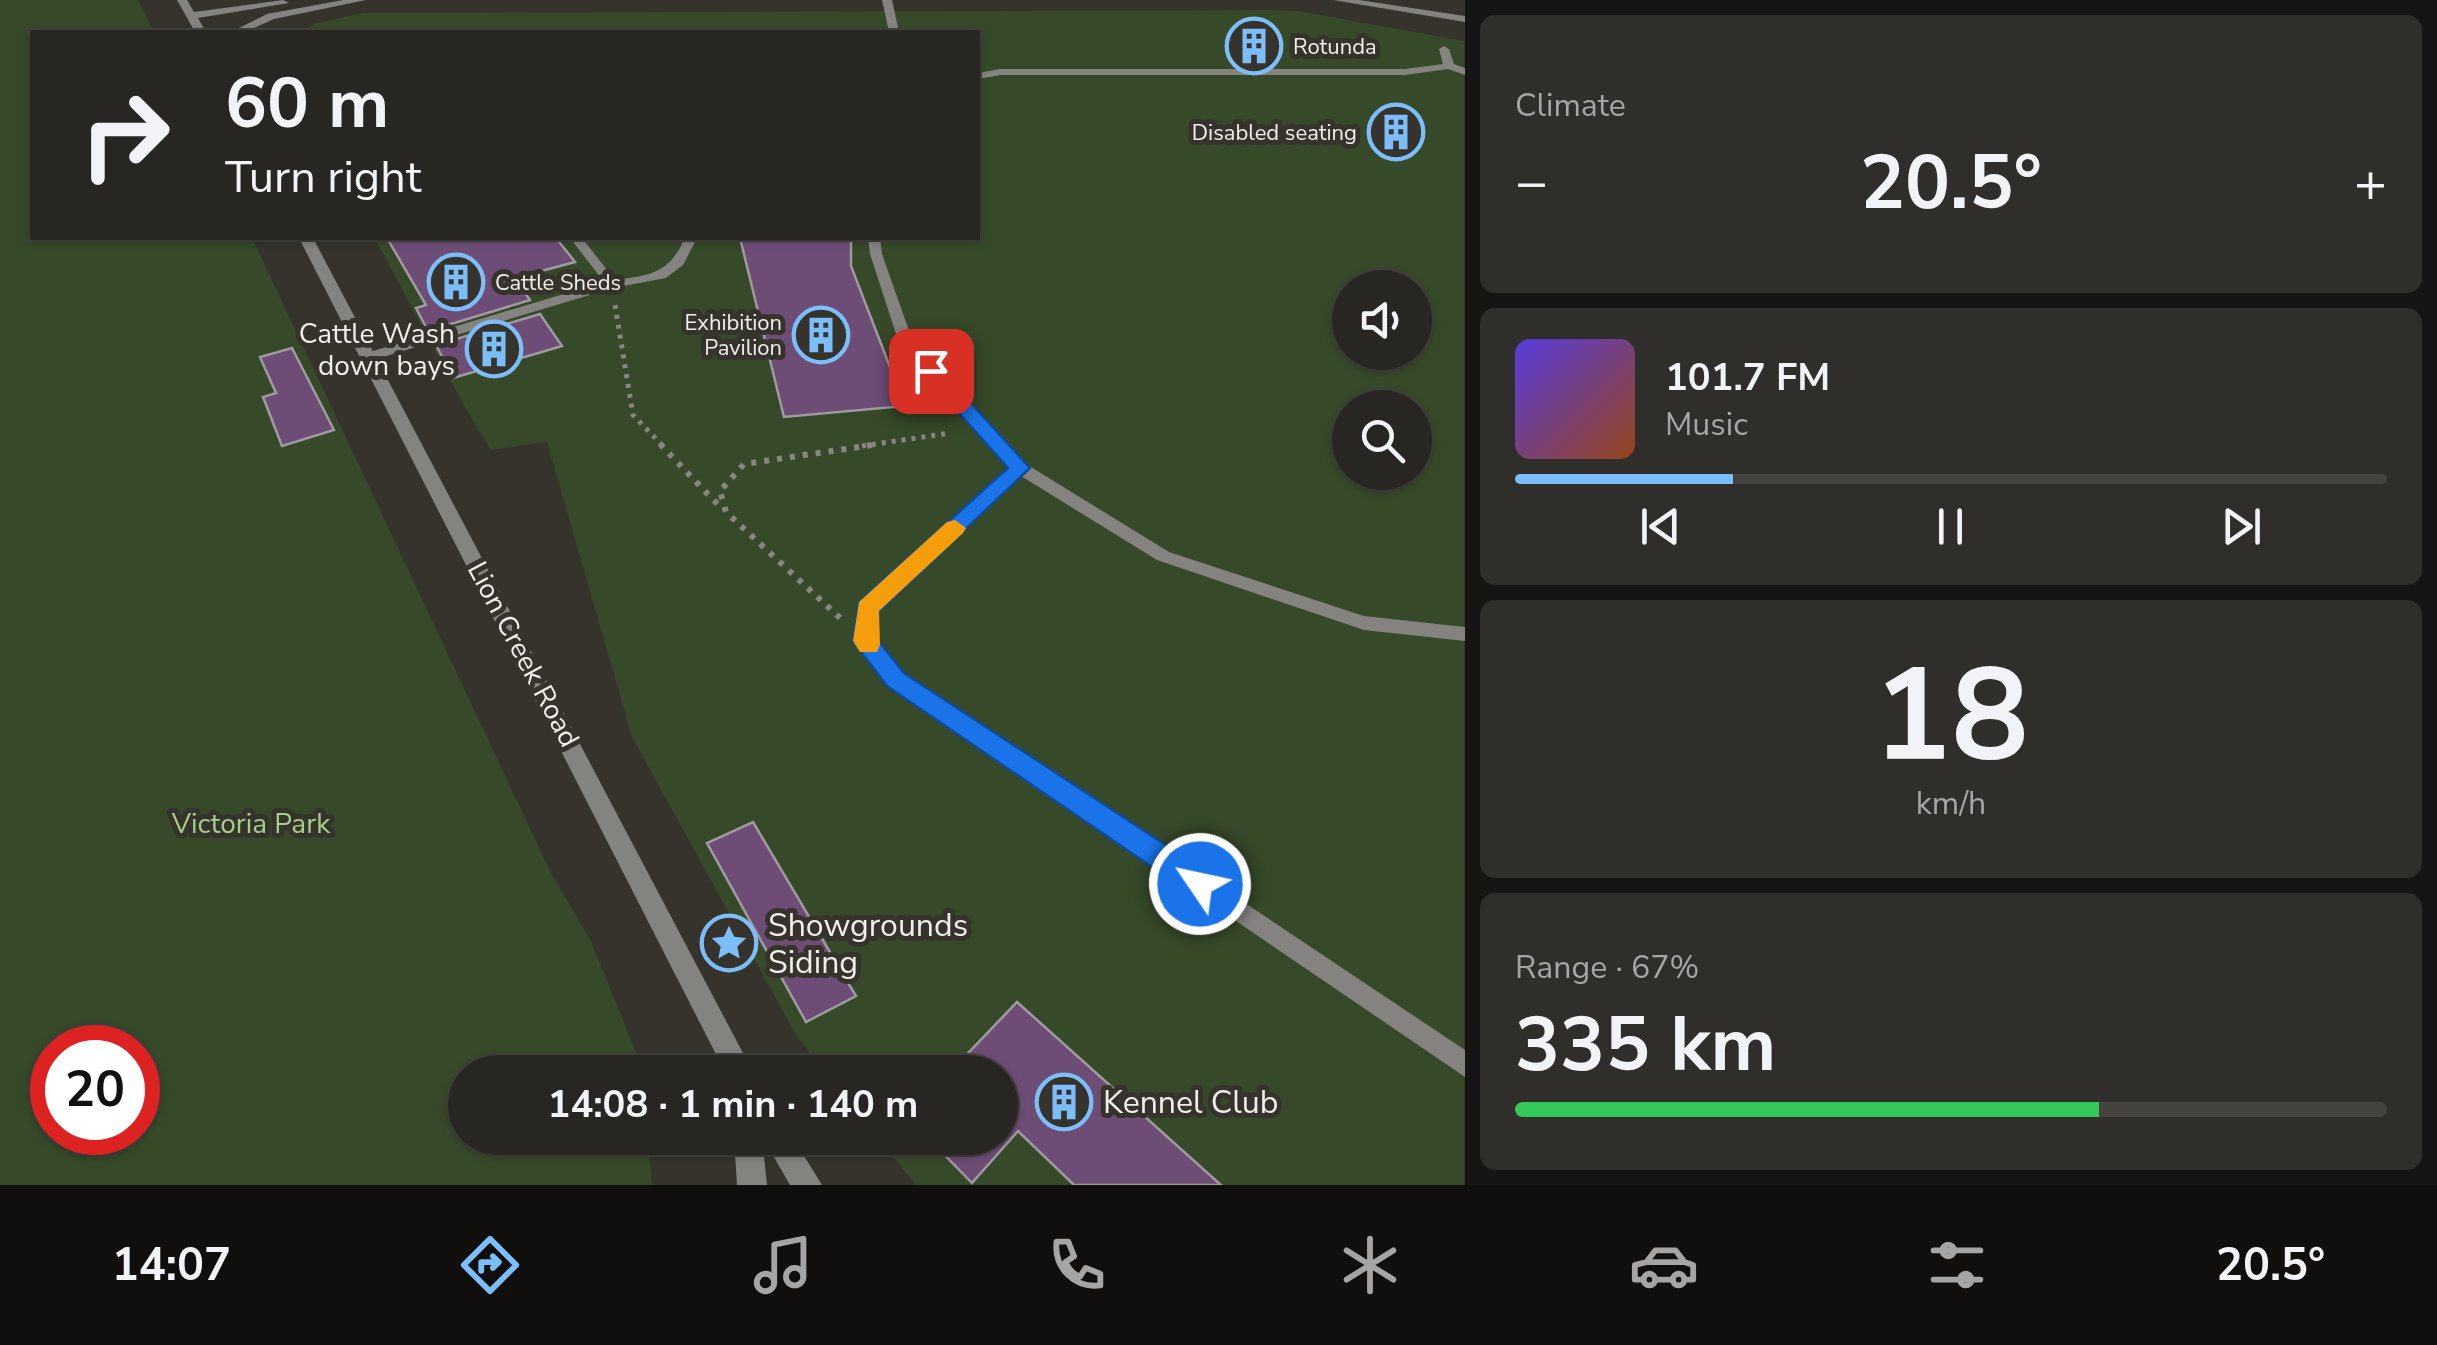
<!DOCTYPE html>
<meta charset="utf-8">
<style>
:root{--surface:#282622;--page:#302e2a;--text:#f1f3f6;--muted:#a5a5a5;--line:#444340;--accent:#7cbef9}
body{margin:0;font-family:"Nunito Sans",sans-serif;background:var(--page);color:var(--text);height:100vh;display:flex;flex-direction:column;font-size:38px;white-space:nowrap}
*{box-sizing:border-box;margin:0}
p{font-size:32px;color:var(--muted)}
.icon{flex:none;width:55px;height:55px;fill:none;stroke:currentColor;stroke-width:2;stroke-linecap:round;stroke-linejoin:round}
.map{position:relative;flex:1;overflow:hidden}
.side{display:flex;flex-direction:column;gap:15px;padding:15px;background:#161513;width:972px}
.side>*{flex:none}
.banner{position:absolute;left:30px;top:30px;width:950px;height:210px;border-radius:0px;box-shadow:0 2px 8px #0004,0 0 0 2px var(--line);background:#282622;color:var(--text);overflow:hidden}
.fabs{position:absolute;left:1332px;top:270px;display:grid;gap:20px}
.fabs a{display:grid;place-items:center;width:100px;height:100px;border-radius:50%;background:var(--surface);box-shadow:0 2px 8px #0004,0 0 0 2px var(--line);font-size:50px}
.speed{position:absolute;left:30px;top:1025px;display:flex;gap:20px;font-size:50px;font-weight:700;text-align:center}
.speed>*{display:grid;place-content:center;width:130px;height:130px;border-radius:50%;background:var(--surface);box-shadow:0 2px 8px #0004,0 0 0 2px var(--line);line-height:1}
.speed .limit{border:15px solid #d22;background:#fff;color:#111}
.pin{position:absolute;display:grid;place-items:center;width:85px;height:85px;color:#fff;margin:-42px;border-radius:20px;box-shadow:0 5px 15px #0006}
.me{position:absolute;width:110px;margin:-55px;rotate:304deg;stroke-linejoin:round;filter:drop-shadow(0 0 8px #0008)}
.turn{display:flex;align-items:center;gap:35px;height:210px;padding:0 30px;font-size:45px}
.turn .icon{width:130px;height:130px;stroke-width:2.5}
.turn b{display:block;font-size:70px;line-height:85px}
.big{font-size:75px;font-weight:700;line-height:1.1}
.side .widget{flex:1;display:flex;flex-direction:column;justify-content:center;gap:15px;min-width:0;padding:0 35px;border-radius:15px;background:var(--page)}
.side .dial{align-items:center;gap:0}
.dial b{font-size:130px;line-height:1}
.song{display:flex;align-items:center;gap:30px}
.cover{width:120px;height:120px;border-radius:15px;background:linear-gradient(135deg,hsl(250 70% 55%),hsl(20 70% 35%))}
.played{height:10px;border-radius:5px;background:linear-gradient(90deg,var(--accent) 25%,var(--line) 25%)}
.keys{display:flex;justify-content:space-around;direction:ltr}
.heat{display:flex;justify-content:space-between;align-items:center;font-size:55px;direction:ltr}
.charge{height:15px;border-radius:8px;background:linear-gradient(90deg,#34c759 67%,var(--line) 0)}
.trip{position:absolute;left:448px;top:1055px;width:570px;height:100px;border-radius:50px;background:var(--surface);box-shadow:0 2px 8px #0004,0 0 0 2px var(--line);font-weight:700;line-height:100px;text-align:center}
.tabs{display:flex;height:160px;justify-content:space-around;align-items:center;background:#100f0e;color:var(--muted)}
.tabs .icon{width:70px;height:70px}
.tabs .active{color:var(--accent)}
.tabs b{font-size:45px;color:var(--text)}
main{display:flex;flex:1;min-height:0}
.map>svg:first-child{display:block}
.green{fill:#364929;fill-rule:evenodd}
.building{fill:#6d4c76;stroke:#9f9aa0;stroke-width:2.5}
.lines{fill:none;stroke-linecap:round;stroke-linejoin:round}
.path-far1{stroke:#888680;stroke-width:5;stroke-dasharray:4 6;stroke-linecap:butt}
.path{stroke:#888680;stroke-width:6;stroke-dasharray:5 8;stroke-linecap:butt}
.service{fill:#858380;fill-rule:evenodd}
.minor{fill:#858380;fill-rule:evenodd}
.tertiary{fill:#858380;fill-rule:evenodd}
.route{fill:#1a73e8;stroke:#114b97;stroke-width:2.5}
.slow{fill:#f59e0b}
.labels{text-anchor:middle;stroke-width:10;stroke-linejoin:round;paint-order:stroke}
.far-poi-label{font-size:22px;fill:#f0eeea;stroke:#36332d;text-anchor:start}
.poi-label{font-size:28px;fill:#f0eeea;stroke:#36332d;text-anchor:end}
.street-label{font-size:28px;fill:#f0eeea;stroke:#36332d}
.park-label{font-size:28px;fill:#a2ce85;stroke:#36332d}
.near-poi-label{font-size:32px;fill:#f0eeea;stroke:#36332d;text-anchor:start}
</style>
<main>
<div class="map">
<svg width="1465" height="1185" viewBox="0 0 1465 1185">
<rect width="100%" height="100%" fill="#36332d"/>
<path class="green" d="M0 0H138L154 32H32V238H252L551 873 591 941 644 1072H465V1138H648L652 1185H0ZM52 1048H138V1132H52Z
M1270 10 1298 11 1464 41V1185H916L878 1138H1000V1072H825L796 1035 632 737 547 442 491 450C447 381 414 308 374 238H978V32H301L314 24 363 13ZM1350 288H1415V352H1350ZM1350 408H1415V472H1350Z"/>
<path class="building" d="M387 238H556L575 262 515 278 530 300 428 331 416 308 426 305Z
M740 238H851V266L905 406 784 417Z
M540 314 562 346 453 378 436 345Z
M292 348 334 430 282 446 263 397 276 393 260 357Z
M753 822 856 996 806 1022 707 843Z
M1017 1002 1221 1185H1074L1018 1131 972 1183 928 1138H1000V1072H950Z"/>
<g class="lines">
<path class="path-far1" d="M615 305 633 415 663 446
M862 446 950 433"/>
<path class="path" d="M660 444 723 510
M840 618 726 512 720 491 744 464 879 444"/>
<path class="service" d="M882 0H892L899 32H889Z
M1444 46 1449 49 1454 64 1465 68V75L1448 69 1405 75H1000L978 79V73L1000 69H1405L1443 64 1439 49Z
M570 238H582L615 280C652 275 669 273 685 238H697L683 265 666 278 613 288 373 360H363L361 357 363 354 604 282Z
M868 238H880L882 254 913 342 1026 464 1169 552 1364 616 1465 627V641L1364 630 1157 560 1021 476 876 610 874 639 902 674 1465 1050V1077L888 684 859 646 856 641 861 603 1011 468 899 343 870 254Z"/>
<path class="minor" d="M734 1138H762L767 1185H737Z"/>
<path class="tertiary" d="M177 0H187L194 12 283 0 289 3 198 18 206 32H195Z
M343 0H366L274 19 245 32H231L267 14Z
M1333 0H1359L1465 16V22Z
M299 238H313L753 1072H725Z
M763 1138H793L822 1185H790Z"/>
</g>
<path class="route" d="M931 365 938 367 1030 468 879 611 877 639 904 673 1210 874 1214 884 1210 893 1200 896 1190 893 887 686 853 641 859 602 1008 468 925 375 922 371Z"/>
<path class="slow" d="M955 520 966 528 963 533 879 611 880 645 877 652H860L853 641 859 602 947 522Z"/>
<defs>
<g id="building-ring" transform="scale(2.875)"><circle r="9.5" fill="#36332d" stroke="#7cbef9" stroke-width="1.5"/><path d="M-4-6H4V6H1V3H-1V6H-4ZM-2.5-4.3h1.7v1.8h-1.7ZM.8-4.3h1.7v1.8H.8ZM-2.5-1h1.7V.8h-1.7ZM.8-1h1.7V.8H.8Z" fill="#7cbef9"/></g>
<g id="sight-ring" transform="scale(2.875)"><circle r="9.5" fill="#36332d" stroke="#7cbef9" stroke-width="1.5"/><path d="M0-6L1.8-2.2L6-1.7L2.9 1.2L3.7 5.4L0 3.3L-3.7 5.4L-2.9 1.2L-6-1.7L-1.8-2.2Z" fill="#7cbef9"/></g>
</defs>
<g fill-rule="evenodd">
<use href="#building-ring" x="1254" y="46"/>
<use href="#building-ring" x="1396" y="132"/>
<use href="#building-ring" x="456" y="282"/>
<use href="#building-ring" x="821" y="335"/>
<use href="#building-ring" x="494" y="349"/>
<use href="#sight-ring" x="729" y="943"/>
<use href="#building-ring" x="1064" y="1102"/>
</g>
<g class="labels">
<g class="far-poi-label">
<text x="1293" y="54">Rotunda</text>
<text x="1357" y="140" text-anchor="end">Disabled seating</text>
<text x="495" y="290">Cattle Sheds</text>
<text x="782" y="330" text-anchor="end">Exhibition<tspan x="782" dy="25">Pavilion</tspan></text>
</g>
<g class="poi-label">
<text x="455" y="343">Cattle Wash<tspan x="455" dy="32">down bays</tspan></text>
</g>
<g class="street-label">
<text transform="translate(524 654) rotate(62)" y="10">Lion Creek Road</text>
</g>
<g class="park-label">
<text x="251" y="833">Victoria Park</text>
</g>
<g class="near-poi-label">
<text x="768" y="936">Showgrounds<tspan x="768" dy="37">Siding</tspan></text>
<text x="1103" y="1113">Kennel Club</text>
</g>
</g>
</svg>
<div class="fabs">
<a><svg class="icon" aria-label="sound" viewBox="0 0 24 24"><path d="M4 9h4l5-4v14l-5-4H4zM17 9q2 3 0 6"/></svg></a>
<a><svg class="icon" aria-label="search" viewBox="0 0 24 24"><circle cx="10" cy="10" r="6"/><path d="M15 15l6 6"/></svg></a>
</div>
<div class="speed"><div class="limit">20</div></div>
<div class="pin" style="left:931px;top:371px;background:#d93025"><svg class="icon" aria-label="arrive" viewBox="0 0 24 24"><path d="M6 21V4h12l-3 4 3 4H6"/></svg></div>
<svg class="me" style="left:1200px;top:884px" viewBox="-20 -20 40 40"><circle r="17" fill="#1a73e8" stroke="#fff" stroke-width="3"/><path d="M0-11L8 9 0 5-8 9z" fill="#fff"/></svg>
<div class="trip">14:08 · 1 min · 140 m</div>
<div class="banner">
<div class="turn"><svg class="icon" aria-label="right" viewBox="0 0 24 24"><path d="M7 20v-9h11M14 6l5 5-5 5"/></svg><div><b>60 m</b>Turn right</div></div>
</div>
</div>
<section class="side">
<div class="widget"><p>Climate</p>
<div class="heat"><a>−</a><b class="big">20.5°</b><a>+</a></div>
</div>
<div class="widget">
<div class="song"><i class="cover"></i><div><b>101.7 FM</b><p>Music</p></div></div>
<div class="played"></div>
<div class="keys"><svg class="icon" aria-label="previous" viewBox="0 0 24 24"><path d="M18 5L8 12l10 7zM5 5v14"/></svg><svg class="icon" aria-label="pause" viewBox="0 0 24 24"><path d="M8 5v14M16 5v14"/></svg><svg class="icon" aria-label="next" viewBox="0 0 24 24"><path d="M6 5l10 7-10 7zM19 5v14"/></svg></div>
</div>
<div class="widget dial"><b>18</b><p>km/h</p></div>
<div class="widget"><p>Range · 67%</p><b class="big">335 km</b><div class="charge"></div></div>
</section>
</main>
<nav class="tabs">
<b>14:07</b>
<svg class="icon active" aria-label="directions" viewBox="0 0 24 24"><path d="M12 3l9 9-9 9-9-9zM9 14v-3h6M13 9l2 2-2 2"/></svg>
<svg class="icon" aria-label="music" viewBox="0 0 24 24"><path d="M9 18V5l10-2v13"/><circle cx="6" cy="18" r="3"/><circle cx="16" cy="16" r="3"/></svg>
<svg class="icon" aria-label="phone" viewBox="0 0 24 24"><path d="M5 4h4l2 5-3 2q2 4 5 5l2-3 5 2v4C11 20 4 13 5 4z"/></svg>
<svg class="icon" aria-label="climate" viewBox="0 0 24 24"><path d="M12 3v18M4 7l16 10M4 17L20 7"/></svg>
<svg class="icon" aria-label="car" viewBox="0 0 24 24"><path d="M5 17H2v-5l4-1 3-4h7l3 4 3 1v5h-3M9 17h6M6 11h13"/><circle cx="7" cy="17" r="2"/><circle cx="17" cy="17" r="2"/></svg>
<svg class="icon" aria-label="filters" viewBox="0 0 24 24"><path d="M4 7h16M4 17h16"/><circle cx="9" cy="7" r="2"/><circle cx="15" cy="17" r="2"/></svg>
<b>20.5°</b>
</nav>
